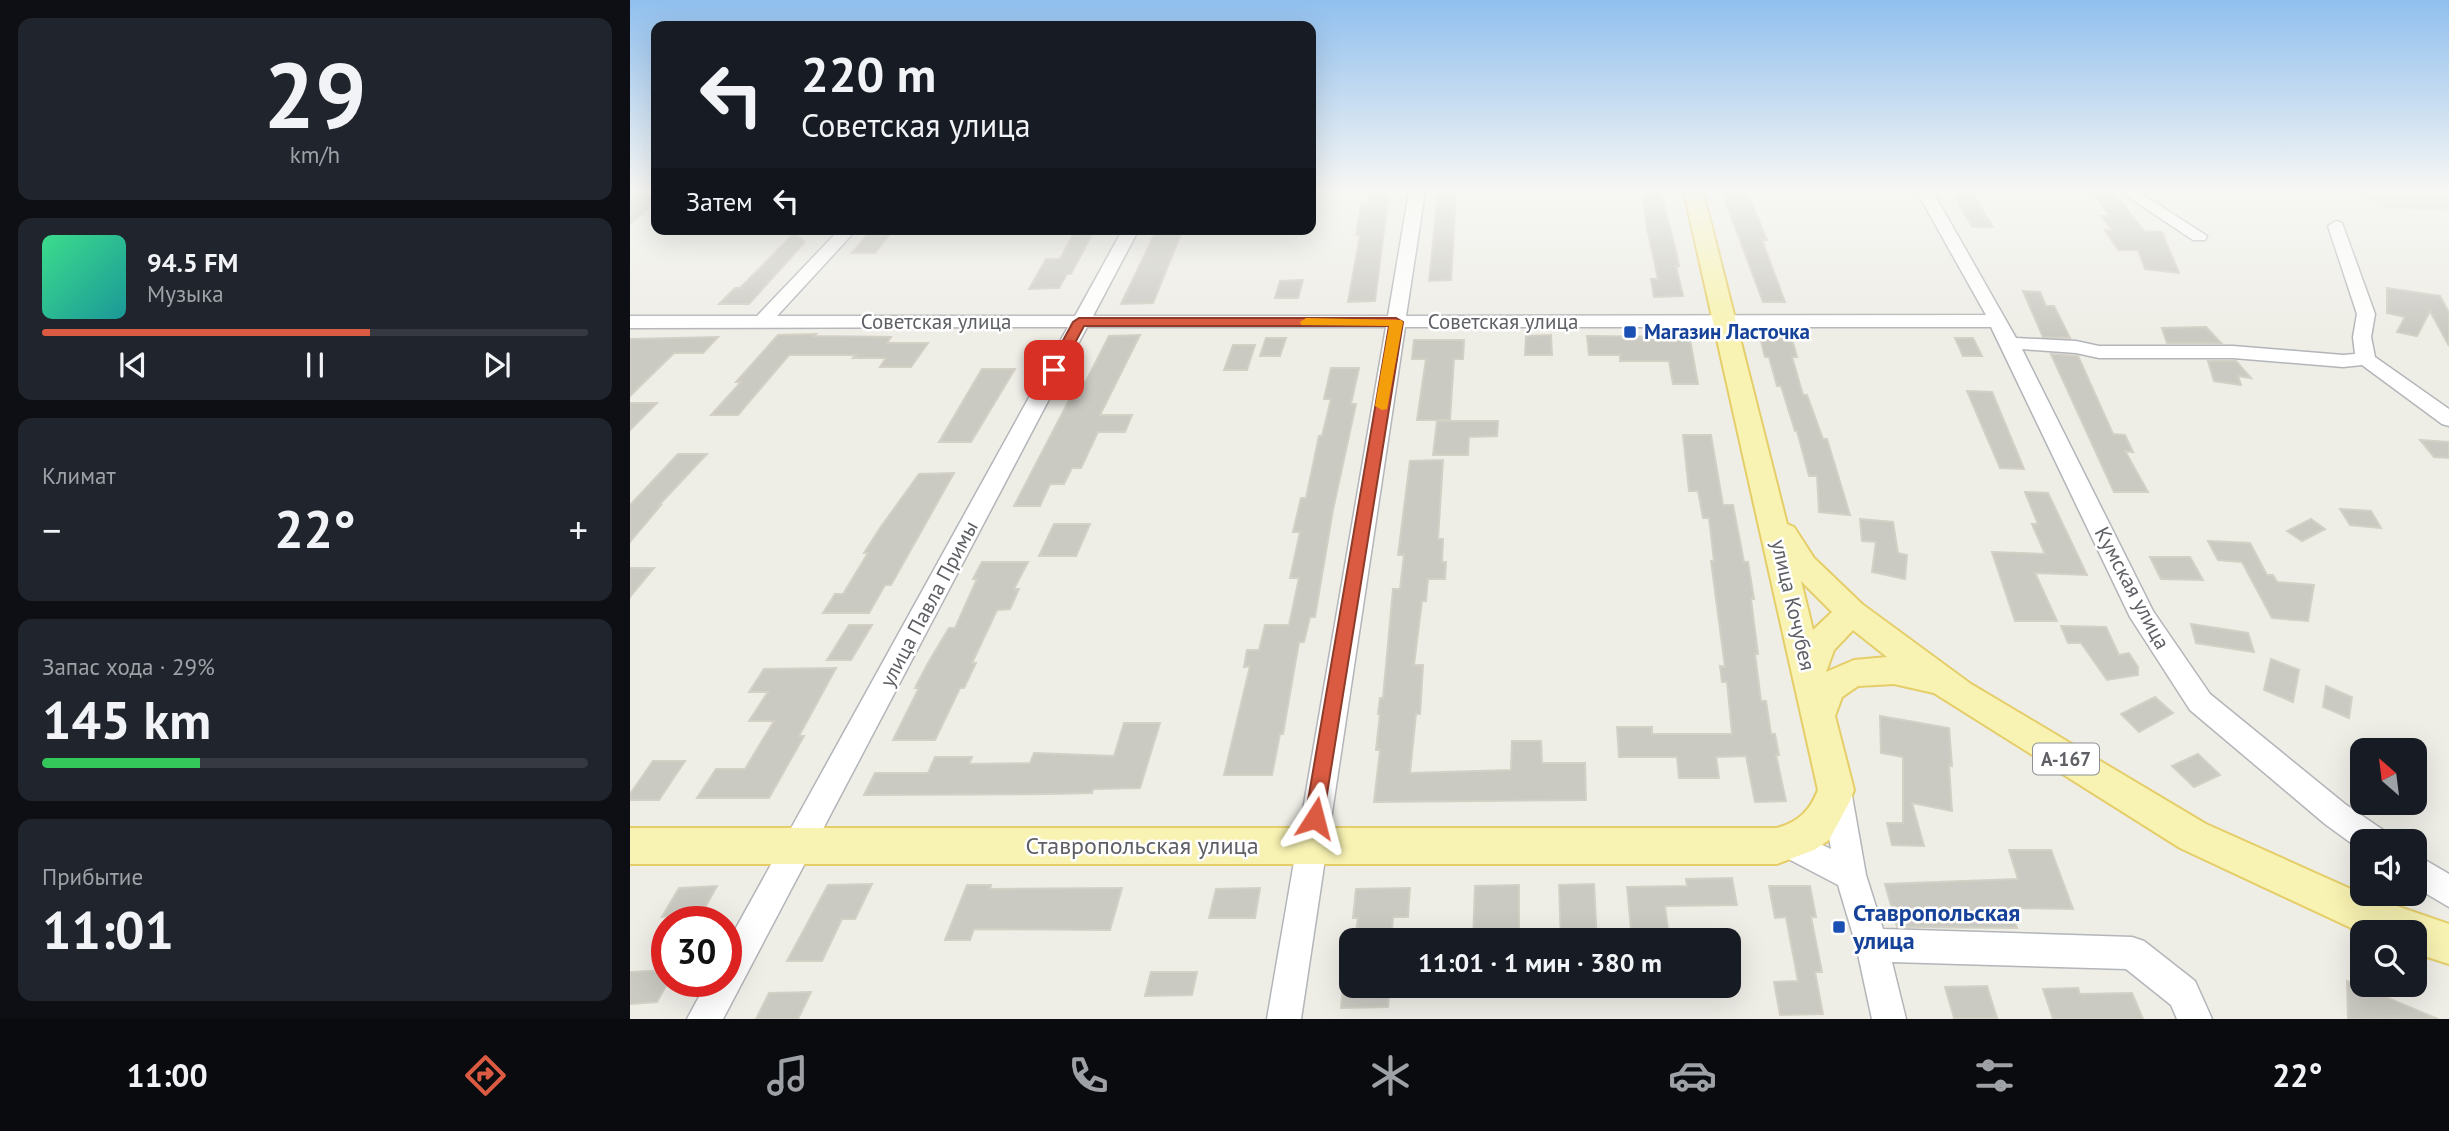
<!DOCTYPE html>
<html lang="ru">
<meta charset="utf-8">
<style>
:root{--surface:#171b24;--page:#20242c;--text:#f1f3f6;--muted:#9ea1a6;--line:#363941;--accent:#da5b41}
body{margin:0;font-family:"PT Sans",sans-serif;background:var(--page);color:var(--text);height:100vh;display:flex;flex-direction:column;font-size:26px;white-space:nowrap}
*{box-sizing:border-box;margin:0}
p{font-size:23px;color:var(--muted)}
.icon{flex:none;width:38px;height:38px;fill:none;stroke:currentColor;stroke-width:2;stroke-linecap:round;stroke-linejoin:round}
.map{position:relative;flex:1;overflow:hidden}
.drawer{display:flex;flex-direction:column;gap:18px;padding:18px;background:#0d0f14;width:630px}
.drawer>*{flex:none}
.hud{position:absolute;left:21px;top:21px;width:665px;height:214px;border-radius:14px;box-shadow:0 7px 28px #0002;background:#171b24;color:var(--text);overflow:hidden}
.needle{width:46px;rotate:332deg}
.buttons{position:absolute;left:1720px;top:738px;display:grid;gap:14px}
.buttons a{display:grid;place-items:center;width:77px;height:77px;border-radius:14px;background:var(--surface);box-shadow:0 7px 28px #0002;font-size:35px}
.speed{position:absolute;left:21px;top:906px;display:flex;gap:14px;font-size:35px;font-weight:700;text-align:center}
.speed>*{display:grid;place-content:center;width:91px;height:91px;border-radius:50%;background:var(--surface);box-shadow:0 7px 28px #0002;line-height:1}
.speed .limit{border:10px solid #d22;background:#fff;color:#111}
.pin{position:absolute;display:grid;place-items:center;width:60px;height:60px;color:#fff;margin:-30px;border-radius:14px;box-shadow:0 4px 10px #0006}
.me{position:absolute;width:77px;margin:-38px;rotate:9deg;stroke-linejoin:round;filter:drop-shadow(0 0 5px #0008)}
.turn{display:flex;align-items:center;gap:24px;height:147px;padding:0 35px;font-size:32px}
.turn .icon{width:91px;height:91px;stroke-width:2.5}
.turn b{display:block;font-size:49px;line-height:60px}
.then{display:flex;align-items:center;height:66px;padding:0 35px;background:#0003;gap:14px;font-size:26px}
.big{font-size:52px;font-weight:700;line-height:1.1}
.drawer .tile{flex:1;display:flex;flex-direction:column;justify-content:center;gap:10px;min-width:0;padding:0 24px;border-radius:14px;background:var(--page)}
.drawer .dial{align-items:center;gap:0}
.dial b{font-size:91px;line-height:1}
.song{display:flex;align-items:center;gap:21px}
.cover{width:84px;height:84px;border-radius:10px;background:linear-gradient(135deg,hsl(150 70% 55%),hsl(180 70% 35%))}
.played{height:7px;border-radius:4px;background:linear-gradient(90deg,var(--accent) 60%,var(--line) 60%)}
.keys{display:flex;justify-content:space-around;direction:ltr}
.heat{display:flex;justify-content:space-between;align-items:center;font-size:38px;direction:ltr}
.charge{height:10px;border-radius:5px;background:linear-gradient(90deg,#34c759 29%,var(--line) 0)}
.trip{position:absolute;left:709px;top:928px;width:402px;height:70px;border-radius:14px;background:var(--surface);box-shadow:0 7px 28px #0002;font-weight:700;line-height:70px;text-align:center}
.dock{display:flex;height:112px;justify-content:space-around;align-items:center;background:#090b0e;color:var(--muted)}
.dock .icon{width:49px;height:49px}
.dock .current{color:var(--accent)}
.dock b{font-size:32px;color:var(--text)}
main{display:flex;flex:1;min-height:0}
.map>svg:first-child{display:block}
.industrial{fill:#dddcd8}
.building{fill:#cac9c2;stroke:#d3d0c5;stroke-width:2}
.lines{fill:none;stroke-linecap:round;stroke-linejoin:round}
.minor-casing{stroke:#b3b5b9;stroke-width:3}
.major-casing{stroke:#e5ce69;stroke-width:4}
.minor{fill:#fff;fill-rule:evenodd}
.major{fill:#f8f3b2;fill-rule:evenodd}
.route{fill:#da5b41;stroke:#8e3b2a;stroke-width:2}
.slow{fill:#f59e0b}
.transit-dot{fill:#1a4fb4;stroke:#fff;stroke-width:2.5}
.labels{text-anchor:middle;stroke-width:5;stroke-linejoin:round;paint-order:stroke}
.shield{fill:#fff;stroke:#8e9093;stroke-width:2}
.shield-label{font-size:19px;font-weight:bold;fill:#5e6065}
.street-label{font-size:21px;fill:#5e6065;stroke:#fff}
.transit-label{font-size:21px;font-weight:bold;fill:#164399;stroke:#fff;text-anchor:start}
.near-street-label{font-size:24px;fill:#5e6065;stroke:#fff}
.near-transit-label{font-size:24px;font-weight:bold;fill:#164399;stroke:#fff;text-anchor:start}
</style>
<main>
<section class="drawer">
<div class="tile dial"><b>29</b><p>km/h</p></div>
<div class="tile">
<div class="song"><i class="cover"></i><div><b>94.5 FM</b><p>Музыка</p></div></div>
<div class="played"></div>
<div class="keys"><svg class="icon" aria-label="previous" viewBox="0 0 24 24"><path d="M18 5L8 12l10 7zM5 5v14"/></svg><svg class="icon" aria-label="pause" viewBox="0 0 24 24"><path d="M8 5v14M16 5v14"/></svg><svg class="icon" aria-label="next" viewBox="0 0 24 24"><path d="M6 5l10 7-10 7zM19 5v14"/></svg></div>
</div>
<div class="tile"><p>Климат</p>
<div class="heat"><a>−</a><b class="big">22°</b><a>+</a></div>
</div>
<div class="tile"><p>Запас хода · 29%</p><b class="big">145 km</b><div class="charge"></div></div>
<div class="tile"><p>Прибытие</p><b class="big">11:01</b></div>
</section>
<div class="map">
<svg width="1819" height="1019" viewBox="0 0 1819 1019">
<rect width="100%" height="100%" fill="#eeede6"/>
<path class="industrial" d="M1724 192H1819V211L1753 208Z"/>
<path class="building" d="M740 192H759L745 301 718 302 730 235H726L731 205H737Z
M1012 192H1030L1032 197 1046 251 1049 266H1046L1053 296 1024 297 1021 279H1028L1017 228Z
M1092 192H1117L1137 240H1132L1155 302H1133Z
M1323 193H1342L1363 227H1342Z
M826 194 821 280 799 281 808 195Z
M1464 194H1485L1514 231 1532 232 1549 273 1515 269 1508 250H1488L1475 230 1483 231 1471 216H1480Z
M6 195H26V202L0 224V200Z
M242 229H264L245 253H222Z
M446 229H465L441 274H437L429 288 399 289 416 259H430Z
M527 229H553L523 303 491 304Z
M164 233 175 242 119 304H89L105 288H110Z
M673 280 668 298H645L650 281Z
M1757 288 1810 296 1819 313V346L1800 311 1787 336 1767 332 1775 317 1757 313Z
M1393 291 1410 292 1416 306H1424L1440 338 1413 337Z
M1576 327 1591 343H1537L1532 328Z
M1129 333H1159L1161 336 1167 357H1162L1173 395H1177L1193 439H1197L1220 515 1189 512 1187 476H1179L1167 431H1165L1151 386H1147L1139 357H1135Z
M186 334 184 336 261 337 257 343H298L281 367H250L256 358H223L226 355H159L108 415H81L111 382H106L148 335Z
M1042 334H1059L1068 384H1043L1039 361H990V355H959L957 336 1043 337Z
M510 335 470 415H502L495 432H468L451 468H442L434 484H420L410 506H384L449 381H456L479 336Z
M921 335 922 355H895L896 336Z
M88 337 73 353H44L0 396V339Z
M636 338H656L650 356H630Z
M1325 338H1343L1352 356H1333Z
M784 340H834L833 359H824L820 420H787L796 359H782Z
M603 345H625L617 370H594Z
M1421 354 1448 356 1483 434 1495 435 1503 452 1495 451 1518 492H1484Z
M1578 361H1606L1621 378 1608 376 1611 385 1584 381Z
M701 368H729L721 404H726L703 510 685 617H680L674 642H669L653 734H650L642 775H594L620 666 614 667 617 650H629L635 625H659L669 578H660L670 532H663L671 498H676L689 436H692L701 399H694Z
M352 369H385L341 442H309Z
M1337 391 1362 392 1394 469 1370 468Z
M0 403H27L0 430Z
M807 421H868L867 436 839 437 838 455H803Z
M1053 435H1081L1093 505H1103L1114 562H1118L1124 599H1121L1128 654H1125L1131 701H1136L1141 734H1145L1149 755H1146L1156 801 1125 802 1116 756 1086 757 1089 778H1049L1047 757H989L987 727H1022V734H1102L1097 682H1092L1090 666 1095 667 1081 561H1084L1079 518H1073L1068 491H1059Z
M1790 440 1819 442V458L1804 457Z
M48 454H77L29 505H31L0 542V505Z
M813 460 808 539H813L812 562H816L815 579H798L796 601H792L784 665H793L791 698 790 714H786L780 773 881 770 882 741H911L912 763H955L956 800 744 802 750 750H746L750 714H748L750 698H753L763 589H770L774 555H768L780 461Z
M324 473 261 585H255L239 613H193L205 594H213L238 553H234L250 528 289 474Z
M1395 492 1418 493 1457 575 1405 573 1427 621H1385L1362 552 1415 554 1402 524H1408Z
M1710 509 1741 511 1751 528 1720 525Z
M1230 519 1263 522 1268 553 1277 555 1275 579 1242 572 1246 542 1232 541Z
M1681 519 1695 529 1672 541 1657 531Z
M424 524H460L446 556H409Z
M1578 541 1620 543 1637 575H1643L1647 582 1684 585 1678 621 1642 618 1612 562 1588 560Z
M1520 557H1560L1573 580 1531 579Z
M352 562H398L384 589H389L380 609 367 610 342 663H346L334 688H330L305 740H263L289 688H285L298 663 319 628H325L347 579H343Z
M0 568H24L0 597Z
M1561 624 1618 633 1624 652 1566 643Z
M219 625H242L221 660H197Z
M1431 626 1476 627 1489 655 1499 653 1508 667V675L1477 680 1451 643H1438Z
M1641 659 1669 670 1663 702 1634 690Z
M206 668 169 736H174L139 798H67L86 769H115L144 721H119L138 692H119L134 669Z
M1696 686 1722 697 1719 718 1693 707Z
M1525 697 1543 713 1509 732 1491 714Z
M1250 716 1319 728 1322 766 1319 765 1322 811 1282 803 1294 846 1262 845 1257 823H1273V757L1251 753Z
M494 723H530L510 788 463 789 462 793 418 794 234 795 245 773H298L305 757H342L339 764 400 763 404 753 484 756Z
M1568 754 1590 775 1564 787 1542 766Z
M23 761H55L29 800H0V794Z
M1379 850H1421L1443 909 1380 908 1387 928 1267 927 1255 884 1388 879Z
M1102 878 1107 905 1035 906 1039 938 1002 939 997 887 1057 886 1056 879Z
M242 884 225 919H212L192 961H157L198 885Z
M964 884 967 940H931L929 885Z
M337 885H361L360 889 492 888 480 930 344 929 340 940H315Z
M889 885V940H843L845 886Z
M87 886 71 915 32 917 49 888Z
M1139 886H1180L1186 917H1181L1192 972H1185L1193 1014 1150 1015 1144 982 1168 981 1156 917 1145 918Z
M630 888 625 918H579L586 889Z
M780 888 778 917H763L761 940H725L728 918H723L726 889Z
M37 970V984L27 1002 0 1004V972Z
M521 972H567L562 995 515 996Z
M1717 981 1808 1019H1718Z
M713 985H760L758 1007 711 1008Z
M1357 986 1367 1018H1324L1315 987Z
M1448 988 1450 994 1502 993 1513 1019H1423L1413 989Z
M181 992 168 1019H126L139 993Z"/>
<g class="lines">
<g class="minor-casing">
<path id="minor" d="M779 192H795L776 316 1356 315 1287 192H1303L1386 338 1446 341 1469 346H1603L1713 355 1725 354 1723 337 1727 314 1698 226 1706 221 1712 223 1745 314 1741 337 1745 357 1819 409V426L1812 424 1732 365 1713 367 1603 358H1469L1446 353 1392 349 1523 611 1580 694 1715 804 1756 832 1760 842H1732V851L1695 824 1560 710 1500 617 1361 327H775L671 1019H637L756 327H457L93 1019H57L77 982H96V946L438 327 0 328V316H127L210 229H227L147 316H445L493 229H509L463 316H758Z
M1491 192H1509L1577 236 1575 240H1563Z
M1206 777 1216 781 1221 790 1236 875 1253 929 1502 937 1514 941 1565 981 1582 1019H1547L1541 1005 1496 969 1262 962 1276 1019H1242L1226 945 1208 885 1147 853 1143 843 1147 833 1158 829 1201 849 1191 790 1196 781Z
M1785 854 1819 874V907L1785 887Z"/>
</g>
<g class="major-casing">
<path id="major" d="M1054 192H1073L1157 524 1164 527 1184 558 1232 604 1341 684 1576 824 1732 894 1819 924V964L1785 953V933H1732L1550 848 1304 693 1264 684 1228 686 1212 697 1205 716 1224 790 1219 803 1199 840 1184 850 1147 864H0V828H1147C1168 822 1180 811 1188 790ZM1171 581 1202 612 1183 630ZM1223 630 1257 657 1224 660 1196 672 1204 650Z"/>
</g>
<use href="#minor" class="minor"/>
<use href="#major" class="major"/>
</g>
<linearGradient id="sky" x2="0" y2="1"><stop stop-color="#90bfee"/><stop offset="0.57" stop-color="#f7f7f4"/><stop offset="1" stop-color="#f7f7f4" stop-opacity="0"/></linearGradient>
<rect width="1819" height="334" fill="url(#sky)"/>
<path class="route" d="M449 318H766L773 322 692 825 685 828 678 825 675 818 759 326H454L429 373H419L417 370 443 322Z"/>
<path class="slow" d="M676 318 771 320 773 322 757 409 752 410 745 406 759 326 671 325 670 322Z"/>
<g class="transit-dot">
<rect x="993" y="325" width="14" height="14" rx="3.5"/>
<rect x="1202" y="920" width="14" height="14" rx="3.5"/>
</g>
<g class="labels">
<rect class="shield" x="1403" y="743.5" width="66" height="31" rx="5"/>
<g class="shield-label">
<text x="1436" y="766">А-167</text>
</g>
<g class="street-label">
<text x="306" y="329">Советская улица</text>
<text x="873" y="329">Советская улица</text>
<text transform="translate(1502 588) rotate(62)" y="7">Кумская улица</text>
<text transform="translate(299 604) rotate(-62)" y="7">улица Павла Примы</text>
<text transform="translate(1163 605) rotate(77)" y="7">улица Кочубея</text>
</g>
<g class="transit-label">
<text x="1014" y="339">Магазин Ласточка</text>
</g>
<g class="near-street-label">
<text x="512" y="854">Ставропольская улица</text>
</g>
<g class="near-transit-label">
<text x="1223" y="921">Ставропольская<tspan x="1223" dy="28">улица</tspan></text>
</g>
</g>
</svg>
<div class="buttons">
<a><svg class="needle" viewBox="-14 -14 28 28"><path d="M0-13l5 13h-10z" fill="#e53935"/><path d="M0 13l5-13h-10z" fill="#9ea1a6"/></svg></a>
<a><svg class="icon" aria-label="sound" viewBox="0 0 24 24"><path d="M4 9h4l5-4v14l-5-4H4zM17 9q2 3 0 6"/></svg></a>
<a><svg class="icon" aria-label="search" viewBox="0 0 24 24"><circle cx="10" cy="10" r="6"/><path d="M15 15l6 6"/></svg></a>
</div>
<div class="speed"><div class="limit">30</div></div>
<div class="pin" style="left:424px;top:370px;background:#d93025"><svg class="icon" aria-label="arrive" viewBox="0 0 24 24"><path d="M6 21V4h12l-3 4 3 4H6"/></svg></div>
<svg class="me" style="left:685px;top:818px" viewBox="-20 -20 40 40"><path d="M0-17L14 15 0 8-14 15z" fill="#da5b41" stroke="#fff" stroke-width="4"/></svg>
<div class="trip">11:01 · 1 мин · 380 m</div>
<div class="hud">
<div class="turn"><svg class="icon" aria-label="left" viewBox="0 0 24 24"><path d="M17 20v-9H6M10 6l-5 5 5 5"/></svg><div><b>220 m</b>Советская улица</div></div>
<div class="then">Затем<svg class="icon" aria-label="left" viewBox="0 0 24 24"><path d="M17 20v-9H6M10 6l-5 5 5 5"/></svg></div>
</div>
</div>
</main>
<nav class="dock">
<b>11:00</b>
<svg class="icon current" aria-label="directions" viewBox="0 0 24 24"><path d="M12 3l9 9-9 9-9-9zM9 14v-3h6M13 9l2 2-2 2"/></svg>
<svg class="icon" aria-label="music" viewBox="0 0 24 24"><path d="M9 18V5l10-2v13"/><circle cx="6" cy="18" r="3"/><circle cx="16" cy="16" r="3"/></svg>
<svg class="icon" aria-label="phone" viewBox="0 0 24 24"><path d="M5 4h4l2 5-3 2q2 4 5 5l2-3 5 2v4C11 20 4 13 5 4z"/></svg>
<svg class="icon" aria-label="climate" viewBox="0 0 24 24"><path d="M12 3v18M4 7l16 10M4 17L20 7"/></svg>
<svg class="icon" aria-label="car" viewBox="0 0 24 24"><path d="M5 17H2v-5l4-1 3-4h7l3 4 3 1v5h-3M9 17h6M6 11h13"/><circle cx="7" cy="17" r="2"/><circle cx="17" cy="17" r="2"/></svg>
<svg class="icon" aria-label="filters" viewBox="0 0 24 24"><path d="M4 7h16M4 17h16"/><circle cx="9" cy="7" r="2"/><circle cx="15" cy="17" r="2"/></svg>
<b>22°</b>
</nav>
